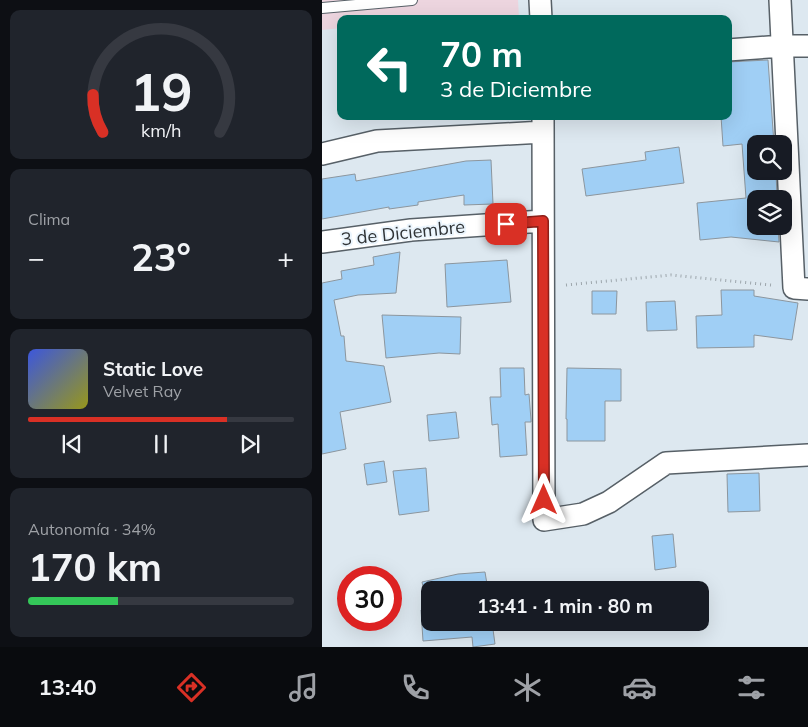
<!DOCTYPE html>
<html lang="es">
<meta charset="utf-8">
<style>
:root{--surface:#171b24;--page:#20242c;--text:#f1f3f6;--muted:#9ea1a6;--line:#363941;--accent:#d93025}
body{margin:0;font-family:Mulish,sans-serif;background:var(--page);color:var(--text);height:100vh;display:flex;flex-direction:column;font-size:19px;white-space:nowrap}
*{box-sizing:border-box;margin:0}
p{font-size:16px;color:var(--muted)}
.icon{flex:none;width:28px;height:28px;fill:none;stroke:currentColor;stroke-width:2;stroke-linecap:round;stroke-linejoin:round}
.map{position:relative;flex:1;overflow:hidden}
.drawer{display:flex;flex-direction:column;gap:10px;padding:10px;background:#0d0f14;width:322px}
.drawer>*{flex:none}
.top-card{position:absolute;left:15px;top:15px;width:395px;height:105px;border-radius:10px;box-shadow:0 5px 20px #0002;background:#00695c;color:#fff;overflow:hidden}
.controls{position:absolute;left:425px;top:135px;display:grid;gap:10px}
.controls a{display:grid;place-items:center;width:45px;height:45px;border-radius:10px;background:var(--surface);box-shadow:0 5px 20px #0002;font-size:25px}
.speed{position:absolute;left:15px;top:566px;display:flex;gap:10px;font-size:25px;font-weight:700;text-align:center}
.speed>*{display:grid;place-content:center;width:65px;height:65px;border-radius:50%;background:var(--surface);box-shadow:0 5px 20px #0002;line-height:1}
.speed .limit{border:8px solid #d22;background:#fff;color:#111}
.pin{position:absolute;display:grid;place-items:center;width:42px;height:42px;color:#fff;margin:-21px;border-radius:10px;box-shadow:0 2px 8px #0006}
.me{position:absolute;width:55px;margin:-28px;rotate:0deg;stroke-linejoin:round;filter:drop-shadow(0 0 4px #0008)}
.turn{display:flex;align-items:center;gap:18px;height:105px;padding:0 20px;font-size:22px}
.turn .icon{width:65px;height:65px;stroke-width:2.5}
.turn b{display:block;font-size:35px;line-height:42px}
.big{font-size:38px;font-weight:700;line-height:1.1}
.drawer .tile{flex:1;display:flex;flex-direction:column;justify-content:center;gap:8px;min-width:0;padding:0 18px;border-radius:10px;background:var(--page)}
.drawer .dial{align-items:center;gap:0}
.dial svg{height:130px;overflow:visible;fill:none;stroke:var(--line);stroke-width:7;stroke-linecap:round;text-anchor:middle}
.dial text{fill:var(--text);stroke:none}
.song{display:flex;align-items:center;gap:15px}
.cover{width:60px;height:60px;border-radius:8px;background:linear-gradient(135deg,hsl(230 70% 55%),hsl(60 70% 35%))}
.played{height:5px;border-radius:2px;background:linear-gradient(90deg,var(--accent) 75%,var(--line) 75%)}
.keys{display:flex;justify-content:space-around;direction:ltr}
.heat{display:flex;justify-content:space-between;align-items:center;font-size:28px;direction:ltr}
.charge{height:8px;border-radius:4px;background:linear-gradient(90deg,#34c759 34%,var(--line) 0)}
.trip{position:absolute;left:99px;top:581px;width:288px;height:50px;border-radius:10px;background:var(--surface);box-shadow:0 5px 20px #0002;font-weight:700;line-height:50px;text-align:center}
.dock{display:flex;height:80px;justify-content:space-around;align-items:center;background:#090b0e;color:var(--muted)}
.dock .icon{width:35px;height:35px}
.dock .current{color:var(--accent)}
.dock b{font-size:22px;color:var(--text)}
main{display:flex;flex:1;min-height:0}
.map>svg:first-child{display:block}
.medical{fill:#edd5df}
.building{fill:#a0cff5;stroke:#8c969e}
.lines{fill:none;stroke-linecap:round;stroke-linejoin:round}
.lane-casing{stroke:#576067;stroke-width:12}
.street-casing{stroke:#576067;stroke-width:24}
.path{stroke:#9ca5ab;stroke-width:3;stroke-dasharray:1 4;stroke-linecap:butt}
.lane{stroke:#fff;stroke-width:10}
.street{stroke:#fff;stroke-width:21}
.route-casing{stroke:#8d1f18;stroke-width:12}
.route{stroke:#d93025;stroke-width:9}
.labels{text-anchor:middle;stroke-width:4;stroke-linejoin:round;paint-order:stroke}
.street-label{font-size:18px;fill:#2f3336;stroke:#ebf5fd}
</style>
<main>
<section class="drawer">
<div class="tile dial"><svg viewBox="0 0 100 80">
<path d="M14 69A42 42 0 1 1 86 69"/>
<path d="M14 69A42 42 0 0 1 8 46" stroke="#d93025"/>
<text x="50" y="56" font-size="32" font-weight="700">19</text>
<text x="50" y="72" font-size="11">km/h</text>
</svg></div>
<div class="tile"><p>Clima</p>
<div class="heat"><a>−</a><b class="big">23°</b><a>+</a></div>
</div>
<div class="tile">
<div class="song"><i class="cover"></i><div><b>Static Love</b><p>Velvet Ray</p></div></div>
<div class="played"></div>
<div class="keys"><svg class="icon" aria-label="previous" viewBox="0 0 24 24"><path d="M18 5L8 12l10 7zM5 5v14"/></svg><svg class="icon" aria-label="pause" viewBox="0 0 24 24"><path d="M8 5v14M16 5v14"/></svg><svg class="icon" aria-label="next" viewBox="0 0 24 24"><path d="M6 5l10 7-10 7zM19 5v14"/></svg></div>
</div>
<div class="tile"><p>Autonomía · 34%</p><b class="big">170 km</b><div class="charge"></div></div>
</section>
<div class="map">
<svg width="486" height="647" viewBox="0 0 486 647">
<rect width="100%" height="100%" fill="#dde8f0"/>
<path class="medical" d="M0 0H196L197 18 177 19H19V28L0 30Z"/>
<path class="building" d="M446 60 452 144H434V171H454L455 199H434V226H456L457 242 409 237 378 240 375 203 424 198 420 144 401 146 399 116H406V62Z
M357 147 362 183 264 196 260 169 324 160 323 152Z
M169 160 171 204 142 205V195L96 202V205L67 209V207L0 219V179L33 174 34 181 144 161Z
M78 252 74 293 36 295 12 300 19 336H22L24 361 62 366 69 402 18 412 24 449 0 454V283L20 279 19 271 52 265 51 257Z
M185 260 189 302 125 307 123 264Z
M399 290H432V296L476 303 470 340 432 335V347L375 348 374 316 400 315Z
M270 291H295L294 314H270Z
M353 301 355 330 325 331 324 302Z
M60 315 139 317 138 354 117 353 64 358Z
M178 368H202L203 395 207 394 209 420V422H203L205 455 178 457 176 424 170 425 168 397H179Z
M245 368 299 369V401H283V441H245V419H244Z
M134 412 137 438 107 441 105 415Z
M62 461 65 482 45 485 42 464Z
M104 468 107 511 77 515 71 471Z
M437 473 438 511 406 512 405 474Z
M351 534 354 567 333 570 330 536Z
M163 572 166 590H108V622H170L173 644 151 647 150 637 101 641 99 610H106L100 582 136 574Z"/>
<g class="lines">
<g class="lane-casing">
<path id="lane" d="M0 8 90 0"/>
</g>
<g class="street-casing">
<path id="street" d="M218 0 219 19
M458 0 472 288 486 289
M406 50 461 46H486
M221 116 222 520 261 514 287 502 344 463 486 455
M0 154 55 141 221 132
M0 242 89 230 221 221"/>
</g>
<path class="path" d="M244 285 349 275 449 285"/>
<use href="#lane" class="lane"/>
<use href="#street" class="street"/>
</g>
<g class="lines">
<g class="route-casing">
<path id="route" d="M184 224 221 221 222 500"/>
</g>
<use href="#route" class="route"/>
</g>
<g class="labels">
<g class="street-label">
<text transform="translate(81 233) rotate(-6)" y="6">3 de Diciembre</text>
</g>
</g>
</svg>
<div class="controls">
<a><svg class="icon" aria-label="search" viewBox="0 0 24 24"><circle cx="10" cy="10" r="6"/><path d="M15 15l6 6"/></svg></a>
<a><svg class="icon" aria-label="layers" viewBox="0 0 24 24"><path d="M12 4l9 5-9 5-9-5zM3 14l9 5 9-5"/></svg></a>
</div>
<div class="speed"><div class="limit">30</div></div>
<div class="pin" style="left:184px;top:224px;background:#d93025"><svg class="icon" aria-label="arrive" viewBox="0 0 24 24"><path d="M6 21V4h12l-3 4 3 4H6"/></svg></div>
<svg class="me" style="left:222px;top:500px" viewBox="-20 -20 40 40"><path d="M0-17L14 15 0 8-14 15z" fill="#d93025" stroke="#fff" stroke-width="4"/></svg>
<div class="trip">13:41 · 1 min · 80 m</div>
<div class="top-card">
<div class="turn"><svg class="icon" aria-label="left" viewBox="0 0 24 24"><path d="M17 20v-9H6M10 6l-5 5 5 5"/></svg><div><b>70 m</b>3 de Diciembre</div></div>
</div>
</div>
</main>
<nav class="dock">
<b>13:40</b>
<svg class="icon current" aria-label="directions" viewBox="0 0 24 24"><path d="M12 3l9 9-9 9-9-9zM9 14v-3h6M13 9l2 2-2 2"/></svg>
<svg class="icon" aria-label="music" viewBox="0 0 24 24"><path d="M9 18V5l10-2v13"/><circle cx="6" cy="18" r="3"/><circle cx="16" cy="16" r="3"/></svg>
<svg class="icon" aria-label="phone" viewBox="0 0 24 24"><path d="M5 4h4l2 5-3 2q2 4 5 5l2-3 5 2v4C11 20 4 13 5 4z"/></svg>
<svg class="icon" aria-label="climate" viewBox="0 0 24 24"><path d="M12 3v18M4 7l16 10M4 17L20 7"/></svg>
<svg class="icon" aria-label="car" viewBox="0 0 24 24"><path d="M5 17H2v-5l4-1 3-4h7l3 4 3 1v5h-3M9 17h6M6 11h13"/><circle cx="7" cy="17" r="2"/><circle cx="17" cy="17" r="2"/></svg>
<svg class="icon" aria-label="filters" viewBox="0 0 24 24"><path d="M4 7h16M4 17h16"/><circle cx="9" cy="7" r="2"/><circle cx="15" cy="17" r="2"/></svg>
</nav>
